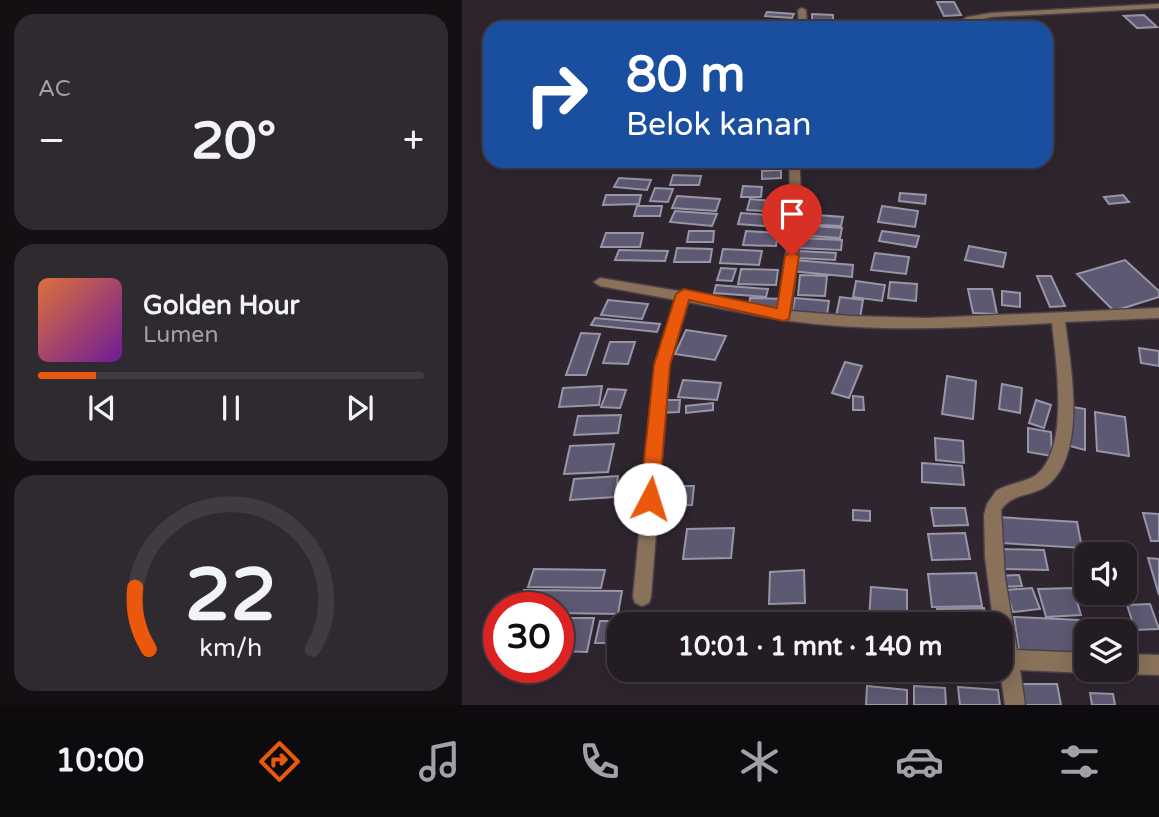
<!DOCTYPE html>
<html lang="id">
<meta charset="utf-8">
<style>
:root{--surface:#231c23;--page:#2f2930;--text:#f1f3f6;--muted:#a3a1a6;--line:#403a41;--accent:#ea580c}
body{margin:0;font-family:"Varela Round",sans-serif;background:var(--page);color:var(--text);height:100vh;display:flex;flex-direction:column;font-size:26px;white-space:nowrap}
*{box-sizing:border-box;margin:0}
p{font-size:23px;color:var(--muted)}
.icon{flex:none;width:38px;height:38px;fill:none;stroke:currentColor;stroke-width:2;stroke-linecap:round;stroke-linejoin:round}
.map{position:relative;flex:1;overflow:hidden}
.details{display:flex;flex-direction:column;gap:14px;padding:14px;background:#130f13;width:462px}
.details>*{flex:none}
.guide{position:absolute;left:21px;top:21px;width:570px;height:147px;border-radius:21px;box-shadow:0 4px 18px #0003,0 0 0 2px var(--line);background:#1a4fa0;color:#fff;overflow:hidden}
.tools{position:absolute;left:612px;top:542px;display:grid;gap:14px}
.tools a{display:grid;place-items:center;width:63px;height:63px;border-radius:14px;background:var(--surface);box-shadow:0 4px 18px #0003,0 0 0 2px var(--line);font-size:35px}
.speed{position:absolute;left:21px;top:592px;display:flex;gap:14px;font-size:35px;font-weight:700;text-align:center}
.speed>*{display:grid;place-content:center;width:91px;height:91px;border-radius:50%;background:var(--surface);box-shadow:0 4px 18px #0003,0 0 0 2px var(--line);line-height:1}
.speed .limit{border:10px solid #d22;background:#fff;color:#111}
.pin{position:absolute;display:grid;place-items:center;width:60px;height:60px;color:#fff;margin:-72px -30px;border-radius:50% 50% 50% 0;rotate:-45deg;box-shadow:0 0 7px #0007}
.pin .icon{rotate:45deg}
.me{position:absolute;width:77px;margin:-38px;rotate:5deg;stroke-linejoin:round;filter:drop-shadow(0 0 5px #0008)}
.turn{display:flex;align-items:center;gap:24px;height:147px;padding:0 28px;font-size:32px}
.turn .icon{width:91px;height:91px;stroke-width:2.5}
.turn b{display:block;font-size:49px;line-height:60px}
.big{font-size:52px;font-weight:800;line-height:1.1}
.details .card{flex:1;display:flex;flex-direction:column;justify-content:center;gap:10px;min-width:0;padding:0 24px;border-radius:21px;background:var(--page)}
.details .dial{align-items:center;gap:0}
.dial svg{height:182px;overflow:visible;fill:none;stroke:var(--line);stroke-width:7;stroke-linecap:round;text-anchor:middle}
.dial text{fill:var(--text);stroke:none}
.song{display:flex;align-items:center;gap:21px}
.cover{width:84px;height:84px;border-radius:10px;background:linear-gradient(135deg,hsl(20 70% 55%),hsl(280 70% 35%))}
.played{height:7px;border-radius:4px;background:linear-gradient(90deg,var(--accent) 15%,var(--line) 15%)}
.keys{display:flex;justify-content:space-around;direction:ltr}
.heat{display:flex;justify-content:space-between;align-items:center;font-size:38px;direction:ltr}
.trip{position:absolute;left:145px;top:612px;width:406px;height:70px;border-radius:21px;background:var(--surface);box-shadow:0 4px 18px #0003,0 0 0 2px var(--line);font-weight:800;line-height:70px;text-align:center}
.menu{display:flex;height:112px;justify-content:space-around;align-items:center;background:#0e0b0e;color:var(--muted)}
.menu .icon{width:49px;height:49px}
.menu .selected{color:var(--accent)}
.menu b{font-size:32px;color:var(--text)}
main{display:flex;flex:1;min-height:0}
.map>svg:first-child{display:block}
.building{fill:#5d5972;stroke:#9896a6;stroke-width:2}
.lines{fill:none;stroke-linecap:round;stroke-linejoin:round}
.street-casing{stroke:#4b414b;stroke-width:3}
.street{fill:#89715a;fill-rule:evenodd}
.route{fill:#ea580c;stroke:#983908;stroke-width:2}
</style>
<main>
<section class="details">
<div class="card"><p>AC</p>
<div class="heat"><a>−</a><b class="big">20°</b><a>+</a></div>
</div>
<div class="card">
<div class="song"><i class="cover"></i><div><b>Golden Hour</b><p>Lumen</p></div></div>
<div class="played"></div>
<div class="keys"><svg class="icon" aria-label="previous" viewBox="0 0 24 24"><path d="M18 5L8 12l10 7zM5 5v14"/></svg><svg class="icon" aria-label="pause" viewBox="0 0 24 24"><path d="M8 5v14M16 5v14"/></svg><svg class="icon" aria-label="next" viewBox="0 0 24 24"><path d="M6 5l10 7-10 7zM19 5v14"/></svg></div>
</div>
<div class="card dial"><svg viewBox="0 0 100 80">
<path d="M14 69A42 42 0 1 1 86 69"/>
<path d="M14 69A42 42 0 0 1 8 42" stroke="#ea580c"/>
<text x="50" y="56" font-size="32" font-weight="700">22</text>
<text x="50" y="72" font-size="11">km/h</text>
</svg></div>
</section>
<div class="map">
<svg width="697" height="705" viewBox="0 0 697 705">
<rect width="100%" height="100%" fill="#2f252f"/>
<path class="building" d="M475 2H492L499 15 482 16Z
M305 12 332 14 330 18 303 16Z
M350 14 371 15V23L350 22Z
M682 15 695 27 675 28 662 16Z
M474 22 476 28H445L443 23Z
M288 161H317V168H288Z
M319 170V178L300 179V171Z
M211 175 239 176 237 185H208Z
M157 178 189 180 185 190 152 187Z
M281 186 300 187 299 197H279Z
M193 188 211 189 206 202 188 201Z
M438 193 464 195 463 204 437 201Z
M144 195H179L177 204 141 205Z
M661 195 667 202 647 204 642 197Z
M215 196 258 199 254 211 210 208Z
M288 199 320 202 317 212 285 210Z
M175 206H200L198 216H172Z
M420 206 456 211 453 227 416 222Z
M213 211 255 214 250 226 208 222Z
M279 213 317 216 315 227 276 224Z
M342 214 381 217 379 226 340 224Z
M338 225 380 228 378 238 335 235Z
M227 231H252L251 242H225Z
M284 231 316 233 314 246 281 245Z
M420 231 457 236 454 247 417 241Z
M144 233H181L178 247H139Z
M338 238 380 240 379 250 336 248Z
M507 246 544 253 541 267 503 260Z
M215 248 250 249 248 262H212Z
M261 249 300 251 297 265 258 263Z
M157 250 206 251 203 261 153 260Z
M337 251 374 253 373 260 335 258Z
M413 253 447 257 444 274 409 270Z
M332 260 391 265 390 277 329 271Z
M663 260 697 291V297L652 311 615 274Z
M259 268 274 269 270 281 255 280Z
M279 269 316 270 314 285 276 284Z
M338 275 365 276 363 296 336 295Z
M575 276H589L603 306 588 307Z
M394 281 423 285 420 301 391 297Z
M428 282 455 284 454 301 426 298Z
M254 285 306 289 304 297 252 293Z
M506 289H530L535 314 511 313Z
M540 291 558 293V307L540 305Z
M378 297 401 300 398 318 374 316Z
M288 298 321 299 320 308 287 306Z
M333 298 367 301 365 315 330 313Z
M146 300 186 304 180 319 139 315Z
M133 318 198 324 195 332 129 325Z
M224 330 264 336 253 360 213 354Z
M119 333 138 334 124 375H104Z
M148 342H173L166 364 141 363Z
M677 348 697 351V366L679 363Z
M383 362 400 366 387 398 370 393Z
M485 376 514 381 511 419 480 414Z
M221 380 259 383 255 400 216 397Z
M540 384 560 388 558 413 537 409Z
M140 386 137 405 97 407 101 388Z
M146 389 164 390 158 408 139 407Z
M391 396 401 397 402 410H391Z
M197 400H218L217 412 195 413Z
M574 400 589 405 582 428 567 423Z
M251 403V410L224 413V406Z
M605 406 623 409V450L604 445Z
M633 412 663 417 667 456 635 451Z
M159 415 156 433 112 435 116 416Z
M566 428 589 432 590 456 566 452Z
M473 438 501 441 502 463 474 460Z
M152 444 146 472 102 474 108 446Z
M460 463 500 466 502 485 460 482Z
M156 476 153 497 108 500 112 479Z
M201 486H232L230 505 197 506Z
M469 508H503L506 525 472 526Z
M391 510 408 511V521L391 520Z
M681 513 697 514V541H689Z
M536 517 615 522 620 548 539 543Z
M272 528 269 558 221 559 225 529Z
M503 533 508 559 470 560 466 534Z
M539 549 582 550 586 570 542 569Z
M686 558 697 559V595Z
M72 569 143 570 139 588 66 587Z
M342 570 343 603 307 604 308 572Z
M514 573 520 606 470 607 466 574Z
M557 575 560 586 537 587 534 576Z
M409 587 445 590V624L407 620Z
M570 588 578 609 551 612 544 590Z
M611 588 619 615 584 617 576 589Z
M62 590 160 591 156 614 96 613V607H57Z
M688 604 697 629 673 630 665 605Z
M522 608 525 625H477L475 609Z
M552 617 618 620 625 661 558 657Z
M96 618H132L125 652 96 651Z
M138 621H168L167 625H158V643H133Z
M558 684H595L599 705H562Z
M405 686 445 690V705H404Z
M452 686 483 688 484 705H452Z
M496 687 536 690 538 705H498Z
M628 693 651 694 653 705H630Z"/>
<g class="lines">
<g class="street-casing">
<path id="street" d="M697 4V8L529 17C515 20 500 28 487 28L505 17 529 13Z
M340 8 344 10 345 28H337L336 10Z
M327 161H337C342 214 336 258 329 311L389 316 466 318 697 308V318L603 322C609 366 625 453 586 485 571 497 551 492 539 510L543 578 555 650 625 653V670H631L625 673 558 670 563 705H543L538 670 539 625H531V620L523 557 522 515 525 504 534 491C546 483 563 483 574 475 608 449 594 361 590 323 501 328 409 333 321 320 290 315 258 308 226 302L207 365 189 597 187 603 180 606 173 603 171 597 193 365 214 300 138 286 132 282 138 278 217 291 222 290 228 293 316 309C324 258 330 213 327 161Z
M663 654 697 655V675L663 674 656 671 663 670Z"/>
</g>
<use href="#street" class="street"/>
</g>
<path class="route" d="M330 251 337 256 327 319 322 321 227 300 208 365 197 499 194 505 188 507 181 505 178 499 192 365 214 294 222 289 315 308 323 256Z"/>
</svg>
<div class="tools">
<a><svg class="icon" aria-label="sound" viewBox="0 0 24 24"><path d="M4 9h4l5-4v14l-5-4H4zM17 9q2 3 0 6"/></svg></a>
<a><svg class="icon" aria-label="layers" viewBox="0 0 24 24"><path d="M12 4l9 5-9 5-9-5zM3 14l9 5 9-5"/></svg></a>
</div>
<div class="speed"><div class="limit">30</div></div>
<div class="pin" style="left:330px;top:256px;background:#d93025"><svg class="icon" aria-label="arrive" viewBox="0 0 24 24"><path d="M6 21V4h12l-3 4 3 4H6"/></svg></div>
<svg class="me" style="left:188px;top:499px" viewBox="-20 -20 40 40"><circle r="19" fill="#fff"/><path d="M0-13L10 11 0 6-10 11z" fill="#ea580c"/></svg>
<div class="trip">10:01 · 1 mnt · 140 m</div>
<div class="guide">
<div class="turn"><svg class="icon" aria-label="right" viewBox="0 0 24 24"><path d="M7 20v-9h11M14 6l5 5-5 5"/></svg><div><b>80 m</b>Belok kanan</div></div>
</div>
</div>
</main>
<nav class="menu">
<b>10:00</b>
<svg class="icon selected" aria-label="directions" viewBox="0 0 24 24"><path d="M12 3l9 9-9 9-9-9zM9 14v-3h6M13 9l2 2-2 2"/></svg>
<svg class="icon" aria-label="music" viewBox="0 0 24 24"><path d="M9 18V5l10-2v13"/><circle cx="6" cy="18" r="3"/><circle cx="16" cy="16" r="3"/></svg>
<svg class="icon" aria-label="phone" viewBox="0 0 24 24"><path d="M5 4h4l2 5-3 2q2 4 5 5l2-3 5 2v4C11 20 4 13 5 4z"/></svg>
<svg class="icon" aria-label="climate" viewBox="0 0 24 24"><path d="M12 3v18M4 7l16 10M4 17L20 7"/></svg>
<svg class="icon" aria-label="car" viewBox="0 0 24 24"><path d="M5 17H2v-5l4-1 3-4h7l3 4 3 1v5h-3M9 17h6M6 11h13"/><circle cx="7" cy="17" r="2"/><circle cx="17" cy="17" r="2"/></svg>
<svg class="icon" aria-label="filters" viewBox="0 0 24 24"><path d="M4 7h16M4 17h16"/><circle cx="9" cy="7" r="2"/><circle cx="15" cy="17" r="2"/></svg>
</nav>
